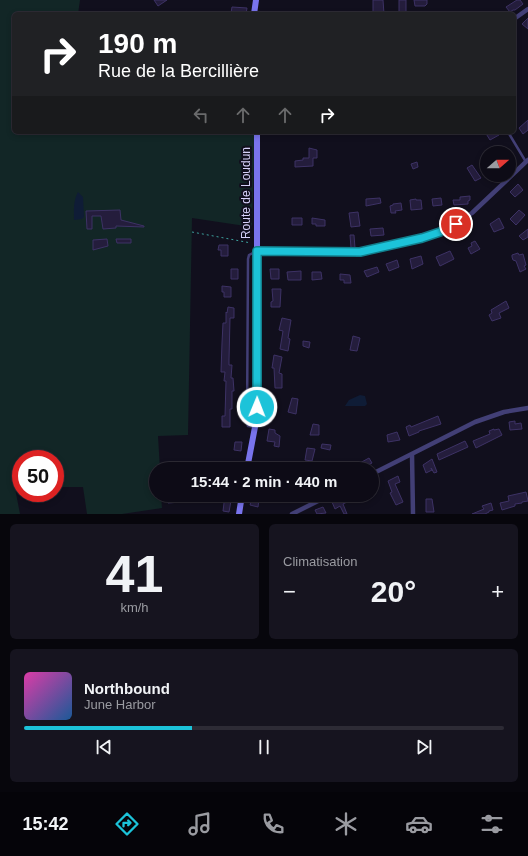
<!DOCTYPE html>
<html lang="fr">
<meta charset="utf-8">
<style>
:root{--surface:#0d0b16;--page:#16141f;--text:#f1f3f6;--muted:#9a9ba1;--line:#2d2b35;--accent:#1cc3d9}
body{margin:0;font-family:Arial,sans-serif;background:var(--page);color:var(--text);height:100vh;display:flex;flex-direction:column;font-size:15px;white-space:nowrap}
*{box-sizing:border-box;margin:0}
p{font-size:13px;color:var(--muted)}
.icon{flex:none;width:22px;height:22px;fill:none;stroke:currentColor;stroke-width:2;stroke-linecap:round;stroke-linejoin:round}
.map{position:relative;height:514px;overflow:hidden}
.panel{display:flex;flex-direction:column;gap:10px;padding:10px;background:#07060c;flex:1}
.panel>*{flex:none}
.guide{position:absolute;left:12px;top:12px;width:504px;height:122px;border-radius:6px;box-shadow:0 2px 6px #0003,0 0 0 1px var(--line);background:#202124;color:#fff;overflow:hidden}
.needle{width:26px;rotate:70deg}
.tools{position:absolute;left:480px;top:146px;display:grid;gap:8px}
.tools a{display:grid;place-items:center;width:36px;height:36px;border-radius:50%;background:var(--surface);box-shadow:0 2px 6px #0003,0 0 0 1px var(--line);font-size:20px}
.speed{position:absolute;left:12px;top:450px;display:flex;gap:8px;font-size:20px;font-weight:700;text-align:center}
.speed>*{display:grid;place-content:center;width:52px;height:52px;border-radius:50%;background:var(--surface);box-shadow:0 2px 6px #0003,0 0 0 1px var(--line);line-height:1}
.speed .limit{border:6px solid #d22;background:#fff;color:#111}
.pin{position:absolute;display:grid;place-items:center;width:34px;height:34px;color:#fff;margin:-17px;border:2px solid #fff;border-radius:50%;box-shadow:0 1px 4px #0007}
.me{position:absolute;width:44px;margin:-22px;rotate:1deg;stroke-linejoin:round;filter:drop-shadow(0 0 3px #0008)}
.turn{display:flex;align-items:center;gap:14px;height:84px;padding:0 20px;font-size:18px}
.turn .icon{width:52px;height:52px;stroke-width:2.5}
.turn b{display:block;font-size:28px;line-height:34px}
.lanes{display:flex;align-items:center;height:38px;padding:0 20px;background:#0003;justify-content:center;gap:20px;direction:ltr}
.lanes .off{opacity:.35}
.big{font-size:30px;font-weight:800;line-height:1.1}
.panel .tile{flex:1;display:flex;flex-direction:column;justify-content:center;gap:6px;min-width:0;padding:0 14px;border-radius:6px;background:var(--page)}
.panel .dial{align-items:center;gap:0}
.dial b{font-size:52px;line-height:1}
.song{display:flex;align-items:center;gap:12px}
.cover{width:48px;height:48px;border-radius:6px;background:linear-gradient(135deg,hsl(320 70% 55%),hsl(210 70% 35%))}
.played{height:4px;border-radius:2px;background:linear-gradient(90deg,var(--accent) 35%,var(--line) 35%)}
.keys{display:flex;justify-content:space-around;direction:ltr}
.heat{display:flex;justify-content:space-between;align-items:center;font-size:22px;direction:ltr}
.panel .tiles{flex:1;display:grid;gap:10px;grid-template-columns:1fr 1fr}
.tile:last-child{grid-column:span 2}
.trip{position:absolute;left:149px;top:462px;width:230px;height:40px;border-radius:20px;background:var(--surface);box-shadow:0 2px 6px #0003,0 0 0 1px var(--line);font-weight:800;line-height:40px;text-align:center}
.tab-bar{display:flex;height:64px;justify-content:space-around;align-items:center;background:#050409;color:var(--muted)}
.tab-bar .icon{width:28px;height:28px}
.tab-bar .current{color:var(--accent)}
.tab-bar b{font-size:18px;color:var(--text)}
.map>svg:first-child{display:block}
.green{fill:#122626}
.water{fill:#0f1c36}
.building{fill:#241d3c;stroke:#3d3265}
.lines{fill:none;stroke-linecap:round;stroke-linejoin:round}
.path{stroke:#3ca19d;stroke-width:1;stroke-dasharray:2 3;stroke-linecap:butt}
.lane{stroke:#423f76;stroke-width:2.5}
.street{stroke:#423f76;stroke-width:4.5}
.secondary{stroke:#7974ed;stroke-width:6}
.route-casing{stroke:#127f8d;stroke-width:10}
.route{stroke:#1cc3d9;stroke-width:7}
.labels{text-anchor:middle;stroke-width:4;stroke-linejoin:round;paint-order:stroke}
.street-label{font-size:12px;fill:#d6d1f9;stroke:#110f1d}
</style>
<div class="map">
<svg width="528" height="514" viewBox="0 0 528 514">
<rect width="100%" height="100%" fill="#110f1d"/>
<path class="green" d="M0 0H80L78 14H14V132H255L252 227 192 218 188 435 158 436 160 469H156V495H161L162 508 122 514H87L83 487H55V459H21V488H15L20 514H0Z"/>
<path class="water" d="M78 192 83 197 84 217 82 219 74 220C74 211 73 201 78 192Z
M360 395 365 396 367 404 365 406H345L349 400Z"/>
<path class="building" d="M154 0H167L158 6Z
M373 0H383L384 14H373Z
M399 0H406V14H399Z
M414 0H427V4L425 6H415Z
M517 0H520L523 4 515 10H513L510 12 506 7Z
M232 7 247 8 246 14 231 13Z
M528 18V29L522 24Z
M528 120V130L523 134 519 128Z
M485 132H497L499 135 490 140Z
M309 148 317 150V158H313V166L295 167V161L303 160V158H309Z
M417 162 418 167 413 169 411 164Z
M472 165 481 178 475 181 467 168Z
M518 184 523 190 515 197 510 192Z
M470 196V200L468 201V204L454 205 453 200H460V197Z
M380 198 381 203 366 206V199Z
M441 198 442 205 433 206 432 199Z
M416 199V200H421L422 209 411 210 410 200Z
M401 203 402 210 395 211 396 213H391L390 206 393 205V204Z
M120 210 121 220 144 226V227L116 226V228L103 229 101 216H92V229H87L86 211Z
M519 210 525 215 516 225 510 219Z
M358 212 360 226 351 227 349 213Z
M292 218H302V225H292Z
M312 218 325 220V226H316V224H312Z
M499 218 504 228 494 232 490 224Z
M383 228 384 235 371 236 370 229Z
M528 229V237L523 240 519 236Z
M350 235H354L355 248H351Z
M107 239 108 246 93 250V240Z
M116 239H131V243H117Z
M475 241 480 249 471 254 468 248 472 246 471 243Z
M219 245H228V256H221V250H218Z
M450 251 454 259 440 266 436 257Z
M518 253 519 255 523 254 526 265 524 266 526 269 520 272 516 261 513 260 512 257V255Z
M421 256 423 264 412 269 410 259Z
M397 260 399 267 389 271 386 264Z
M377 267 379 272 367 277 364 271Z
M231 269H238V279H231Z
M270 269H279V279H271Z
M301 271V280H288L287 272Z
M312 272H321L322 279 312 280Z
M340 274 350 275 351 283H344V280H340Z
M222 286 231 287V297H224V292H222Z
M272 289H281L280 307H271V302L273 301Z
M506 301 509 308 499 313 501 318 492 321 489 315 492 313 491 310Z
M228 307 234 308V318H230L229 360V365H232L231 378H233L234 391H232V409H230V427H222V416H225L226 381H224L225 372H221L222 343 223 323H226V312L227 313Z
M282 318 291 320 288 338 290 339 288 351 280 349 283 331 279 330Z
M353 336 360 338 357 351 350 350Z
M303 341 310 342 309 348 303 346Z
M274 355 282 357 279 373 282 374V388H275L274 368H272Z
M292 398 298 399 296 414 288 412Z
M438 416 441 424 419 431V432L409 436 406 427 410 425 411 427Z
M515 421V424L521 423 522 429 510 430 509 422Z
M313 424 319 425V435H310Z
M269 429 275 430V433L280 436 279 447 274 446 275 442 267 441Z
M494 429V430L499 429 502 435 476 448 473 441 490 434 489 431Z
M397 432 400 440 388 442 387 435Z
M465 441 468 447 439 460 437 454Z
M235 442H242L241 451 234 450Z
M322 444 331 445 330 450 321 448Z
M307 448 315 449 312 461 305 460Z
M369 458 372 463 360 469 358 464Z
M432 459 437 472 434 473 431 468 432 470 426 473 423 465Z
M398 476 400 482 395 484 403 502 396 505 390 493 392 492 388 481Z
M526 492 528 501 522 502V503L515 504V506L502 510 500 503 509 501 508 496Z
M181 495V502L168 503V496Z
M225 495H232L229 512 223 511Z
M291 495H311L297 502 295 499 293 500Z
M347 495H361L343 504 347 514H344L340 506 335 509 332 502Z
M252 498 259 499 258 507 250 505Z
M426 499H432L434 512H426Z
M491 503 493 510 489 511V512L485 514H472L484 509 482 506Z
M323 507 326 513 317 514 315 510Z"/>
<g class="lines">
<path class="path" d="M192 232 251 243"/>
<path class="lane" d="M508 132 526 162
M255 427 248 426 247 423 248 259 249 255 257 251"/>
<path class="street" d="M514 19 528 9
M257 251 360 252 413 240 439 232 456 224 472 213 528 160
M412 454 413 514
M372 474 475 422 504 412 528 408
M292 514 330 495"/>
<path class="secondary" d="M254 14 256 0
M247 469 255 427 257 399V132
M239 514 242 495"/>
</g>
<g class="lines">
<g class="route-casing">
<path id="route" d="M257 407V251L360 252 422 238 440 232 456 224"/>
</g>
<use href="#route" class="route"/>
</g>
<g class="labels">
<g class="street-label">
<text transform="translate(246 193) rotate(-90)" y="4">Route de Loudun</text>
</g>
</g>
</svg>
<div class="tools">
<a><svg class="needle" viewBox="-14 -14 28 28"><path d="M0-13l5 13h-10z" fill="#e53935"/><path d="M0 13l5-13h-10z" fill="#9a9ba1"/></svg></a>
</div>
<div class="speed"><div class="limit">50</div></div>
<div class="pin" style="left:456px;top:224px;background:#d93025"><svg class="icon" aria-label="arrive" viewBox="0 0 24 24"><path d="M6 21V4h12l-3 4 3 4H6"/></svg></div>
<svg class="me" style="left:257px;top:407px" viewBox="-20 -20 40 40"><circle r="17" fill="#1cc3d9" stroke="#fff" stroke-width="3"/><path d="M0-11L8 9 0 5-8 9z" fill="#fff"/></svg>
<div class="trip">15:44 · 2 min · 440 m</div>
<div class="guide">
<div class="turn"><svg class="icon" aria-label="right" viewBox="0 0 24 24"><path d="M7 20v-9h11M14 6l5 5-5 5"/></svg><div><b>190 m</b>Rue de la Bercillière</div></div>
<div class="lanes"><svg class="icon off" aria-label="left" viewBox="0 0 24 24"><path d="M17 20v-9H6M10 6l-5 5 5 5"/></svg><svg class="icon off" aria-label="ahead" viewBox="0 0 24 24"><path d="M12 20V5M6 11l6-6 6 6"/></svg><svg class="icon off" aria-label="ahead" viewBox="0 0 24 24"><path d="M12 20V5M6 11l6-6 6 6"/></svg><svg class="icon" aria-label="right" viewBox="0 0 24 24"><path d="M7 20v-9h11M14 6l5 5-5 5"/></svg></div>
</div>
</div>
<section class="panel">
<div class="tiles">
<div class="tile dial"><b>41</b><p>km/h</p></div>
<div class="tile"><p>Climatisation</p>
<div class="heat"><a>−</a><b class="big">20°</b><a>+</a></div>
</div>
<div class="tile">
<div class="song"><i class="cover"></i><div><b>Northbound</b><p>June Harbor</p></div></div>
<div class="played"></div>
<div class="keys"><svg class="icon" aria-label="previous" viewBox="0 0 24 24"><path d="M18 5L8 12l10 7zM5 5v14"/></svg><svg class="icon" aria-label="pause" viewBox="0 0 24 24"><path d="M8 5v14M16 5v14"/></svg><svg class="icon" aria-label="next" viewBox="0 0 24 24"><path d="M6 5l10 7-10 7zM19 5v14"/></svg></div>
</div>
</div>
</section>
<nav class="tab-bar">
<b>15:42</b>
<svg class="icon current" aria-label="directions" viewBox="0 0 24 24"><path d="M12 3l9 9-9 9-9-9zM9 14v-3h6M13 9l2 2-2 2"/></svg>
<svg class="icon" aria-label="music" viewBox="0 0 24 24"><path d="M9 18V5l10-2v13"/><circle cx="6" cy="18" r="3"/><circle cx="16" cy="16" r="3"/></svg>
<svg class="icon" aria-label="phone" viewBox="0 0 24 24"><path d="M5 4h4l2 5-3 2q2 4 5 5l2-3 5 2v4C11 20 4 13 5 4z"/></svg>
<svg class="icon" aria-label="climate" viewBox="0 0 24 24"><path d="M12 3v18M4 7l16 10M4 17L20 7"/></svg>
<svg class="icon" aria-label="car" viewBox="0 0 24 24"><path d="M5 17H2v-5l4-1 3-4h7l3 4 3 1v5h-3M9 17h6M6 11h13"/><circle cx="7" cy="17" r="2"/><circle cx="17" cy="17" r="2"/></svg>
<svg class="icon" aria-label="filters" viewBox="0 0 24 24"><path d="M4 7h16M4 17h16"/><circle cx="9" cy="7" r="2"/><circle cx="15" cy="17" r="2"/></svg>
</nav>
